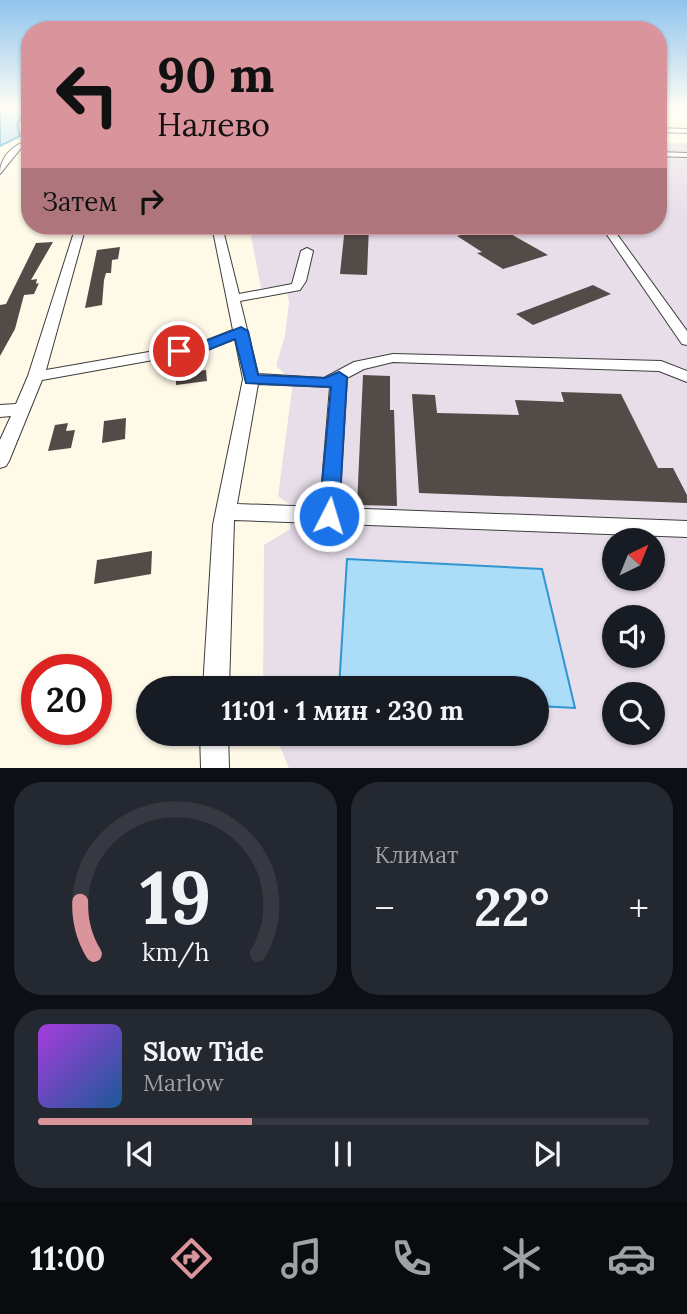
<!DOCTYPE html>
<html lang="ru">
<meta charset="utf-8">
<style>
:root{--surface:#171b24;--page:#242831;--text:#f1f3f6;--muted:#9ea1a6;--line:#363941;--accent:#da949b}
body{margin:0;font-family:Lora,serif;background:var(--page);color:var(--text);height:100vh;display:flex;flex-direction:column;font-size:26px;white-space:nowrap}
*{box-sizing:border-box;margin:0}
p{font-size:23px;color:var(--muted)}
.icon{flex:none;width:38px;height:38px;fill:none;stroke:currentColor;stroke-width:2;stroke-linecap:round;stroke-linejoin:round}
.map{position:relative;height:768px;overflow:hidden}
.sheet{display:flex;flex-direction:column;gap:14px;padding:14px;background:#0d0f14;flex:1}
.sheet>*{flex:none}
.banner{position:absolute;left:21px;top:21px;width:646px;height:214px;border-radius:28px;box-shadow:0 2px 5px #0004;background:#da949b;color:#111;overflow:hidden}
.needle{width:46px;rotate:43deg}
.fabs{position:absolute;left:602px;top:528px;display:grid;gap:14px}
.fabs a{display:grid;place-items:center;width:63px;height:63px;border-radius:50%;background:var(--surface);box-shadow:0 2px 5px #0004;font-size:35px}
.speed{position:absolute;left:21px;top:654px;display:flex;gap:14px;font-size:35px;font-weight:700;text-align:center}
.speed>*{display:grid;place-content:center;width:91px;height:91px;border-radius:50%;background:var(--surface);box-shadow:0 2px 5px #0004;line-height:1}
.speed .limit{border:10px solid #d22;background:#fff;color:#111}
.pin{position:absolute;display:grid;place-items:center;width:60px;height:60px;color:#fff;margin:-30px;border:4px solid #fff;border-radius:50%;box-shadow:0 2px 7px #0007}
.me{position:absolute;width:77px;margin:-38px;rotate:5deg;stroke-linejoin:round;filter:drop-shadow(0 0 5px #0008)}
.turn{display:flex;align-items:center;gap:24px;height:147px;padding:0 21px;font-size:32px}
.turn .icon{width:91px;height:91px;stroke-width:2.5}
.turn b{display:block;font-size:49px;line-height:60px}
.then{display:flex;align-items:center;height:66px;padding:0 21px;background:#0003;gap:14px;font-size:26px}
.big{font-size:52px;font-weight:700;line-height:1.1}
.sheet .card{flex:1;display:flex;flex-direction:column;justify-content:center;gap:10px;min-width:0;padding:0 24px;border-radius:28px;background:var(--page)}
.sheet .dial{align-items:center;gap:0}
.dial svg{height:182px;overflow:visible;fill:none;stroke:var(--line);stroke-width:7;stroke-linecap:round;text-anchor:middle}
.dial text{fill:var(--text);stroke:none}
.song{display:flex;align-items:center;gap:21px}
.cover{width:84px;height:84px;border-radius:10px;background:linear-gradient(135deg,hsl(280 70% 55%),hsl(210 70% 35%))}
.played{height:7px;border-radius:4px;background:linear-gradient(90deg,var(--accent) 35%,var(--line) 35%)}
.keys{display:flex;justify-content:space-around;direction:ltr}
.heat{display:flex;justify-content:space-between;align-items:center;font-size:38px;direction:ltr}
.sheet .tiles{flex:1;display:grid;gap:14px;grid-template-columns:1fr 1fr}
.card:last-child{grid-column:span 2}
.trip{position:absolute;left:136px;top:676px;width:413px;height:70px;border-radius:35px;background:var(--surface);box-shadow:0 2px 5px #0004;font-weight:700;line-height:70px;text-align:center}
.tabs{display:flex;height:112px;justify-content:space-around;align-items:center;background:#090b0e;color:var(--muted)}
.tabs .icon{width:49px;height:49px}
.tabs .on{color:var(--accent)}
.tabs b{font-size:32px;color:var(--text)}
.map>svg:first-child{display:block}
.industrial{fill:#e8deea;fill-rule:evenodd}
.water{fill:#abddf8;stroke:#3095d1;stroke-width:2}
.building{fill:#534b47}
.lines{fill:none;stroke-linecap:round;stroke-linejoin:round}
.minor-casing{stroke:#3d3d3d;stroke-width:2}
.minor{fill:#fff;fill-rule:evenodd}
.route{fill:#1a73e8;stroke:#114b97;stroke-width:2}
</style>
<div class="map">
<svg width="687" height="768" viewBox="0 0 687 768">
<rect width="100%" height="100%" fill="#fffae8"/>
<path class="industrial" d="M658 143H687V768H289L274 733H537V688H263L264 545 290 529V505L278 496 293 382 276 366 285 336 289 302 286 287 261 288 249 226H658ZM614 541H653V579H614ZM614 618H653V656H614ZM614 695H653V733H614Z"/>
<path class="water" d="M0 108H28L17 124 20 136 0 146Z
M347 559 542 569 575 708 537 706V688H339Z"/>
<path class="building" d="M345 226H369L367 275 340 274Z
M488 228 499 234 507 232 548 255 503 269 477 253 482 252 457 236Z
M53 242 31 280 37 279 36 284 39 283 34 294 24 295 15 329 0 356V305L6 304 36 243Z
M120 247 118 259 112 260 111 273H106L104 280 102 305 85 308 97 250Z
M593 285 611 294 533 325 516 314Z
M198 366V371L206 370 207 381 176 385V369Z
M363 375 390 376V410H394L397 506 357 505Z
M561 392 621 394 658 468H673L687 495V503L419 493 412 394 435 395 437 413 519 415 515 400 564 402Z
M126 418 125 439 102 443 104 421Z
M68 423 66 431 75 430 71 448 48 451 55 425Z
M152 551 151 574 94 584 97 560Z"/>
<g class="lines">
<g class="minor-casing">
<path id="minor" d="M658 128 687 129V133L658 132Z
M30 140V145L21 148 0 174C0 156 14 144 30 140Z
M658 152 687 153V157L658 156Z
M76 226H86L46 370 200 343 233 330 212 226H222L239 294 292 284 301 251 307 248 313 251 306 281 300 290 240 301 258 374 324 378 354 362 393 354 661 361 687 371V382L659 371 393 362 364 369 347 378 339 508 687 521V537L234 520 229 688H203L213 525 243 379 235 339 203 351 42 380 9 461 6 466 0 468V440L11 416 0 417V405L16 404 28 376ZM258 384 330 387 320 507 237 504Z
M601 226H611L687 331V345L682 344Z
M200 733H228L229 768H201Z"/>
</g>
<use href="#minor" class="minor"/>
</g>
<linearGradient id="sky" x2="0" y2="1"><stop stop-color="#8fc4ee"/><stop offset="0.5" stop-color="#fffdf5"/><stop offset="1" stop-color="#fffdf5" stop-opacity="0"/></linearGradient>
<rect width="687" height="215" fill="url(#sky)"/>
<path class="route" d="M241 327 248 331 258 375 325 378 339 372 347 377 339 516 336 522 329 524 321 522 319 516 331 387 246 383 235 339 208 350 179 356 172 351 174 348 200 343Z"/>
</svg>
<div class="fabs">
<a><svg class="needle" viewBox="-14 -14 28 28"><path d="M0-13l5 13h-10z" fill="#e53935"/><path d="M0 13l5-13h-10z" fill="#9ea1a6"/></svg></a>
<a><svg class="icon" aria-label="sound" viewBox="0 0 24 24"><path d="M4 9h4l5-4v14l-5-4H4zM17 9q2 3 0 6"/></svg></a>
<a><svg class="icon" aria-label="search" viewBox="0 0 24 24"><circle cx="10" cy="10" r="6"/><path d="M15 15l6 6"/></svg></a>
</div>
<div class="speed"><div class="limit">20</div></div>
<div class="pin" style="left:179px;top:351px;background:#d93025"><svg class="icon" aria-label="arrive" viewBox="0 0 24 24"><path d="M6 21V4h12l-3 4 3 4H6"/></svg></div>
<svg class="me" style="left:329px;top:516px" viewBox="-20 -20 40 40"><circle r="17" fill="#1a73e8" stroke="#fff" stroke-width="3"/><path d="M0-11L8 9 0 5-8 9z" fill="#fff"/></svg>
<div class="trip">11:01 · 1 мин · 230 m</div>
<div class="banner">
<div class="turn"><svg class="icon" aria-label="left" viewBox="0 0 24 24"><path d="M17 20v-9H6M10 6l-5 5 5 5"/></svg><div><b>90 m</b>Налево</div></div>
<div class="then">Затем<svg class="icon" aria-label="right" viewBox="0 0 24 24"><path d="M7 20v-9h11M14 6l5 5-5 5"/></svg></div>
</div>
</div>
<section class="sheet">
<div class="tiles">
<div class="card dial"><svg viewBox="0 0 100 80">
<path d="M14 69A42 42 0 1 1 86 69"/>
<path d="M14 69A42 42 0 0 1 8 46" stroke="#da949b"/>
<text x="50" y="56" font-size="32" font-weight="700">19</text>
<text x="50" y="72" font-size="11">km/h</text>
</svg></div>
<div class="card"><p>Климат</p>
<div class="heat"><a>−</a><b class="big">22°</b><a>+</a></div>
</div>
<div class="card">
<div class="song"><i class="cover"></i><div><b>Slow Tide</b><p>Marlow</p></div></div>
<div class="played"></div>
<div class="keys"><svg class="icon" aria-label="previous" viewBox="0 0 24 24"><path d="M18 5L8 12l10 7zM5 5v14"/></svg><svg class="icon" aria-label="pause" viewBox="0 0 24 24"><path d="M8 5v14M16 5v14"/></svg><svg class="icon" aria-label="next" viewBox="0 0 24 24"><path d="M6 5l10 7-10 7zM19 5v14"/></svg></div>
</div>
</div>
</section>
<nav class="tabs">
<b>11:00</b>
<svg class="icon on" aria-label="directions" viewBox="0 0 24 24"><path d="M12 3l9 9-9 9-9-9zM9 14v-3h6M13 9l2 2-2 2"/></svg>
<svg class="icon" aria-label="music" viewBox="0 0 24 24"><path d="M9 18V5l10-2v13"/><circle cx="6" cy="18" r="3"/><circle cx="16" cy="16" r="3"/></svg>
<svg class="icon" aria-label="phone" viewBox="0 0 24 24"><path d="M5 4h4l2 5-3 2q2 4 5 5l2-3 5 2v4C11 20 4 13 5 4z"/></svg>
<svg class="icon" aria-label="climate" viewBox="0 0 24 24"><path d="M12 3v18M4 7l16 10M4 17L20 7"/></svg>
<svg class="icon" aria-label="car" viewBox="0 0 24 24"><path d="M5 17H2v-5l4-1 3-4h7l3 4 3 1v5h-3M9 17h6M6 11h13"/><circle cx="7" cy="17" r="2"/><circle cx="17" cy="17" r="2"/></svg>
</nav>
